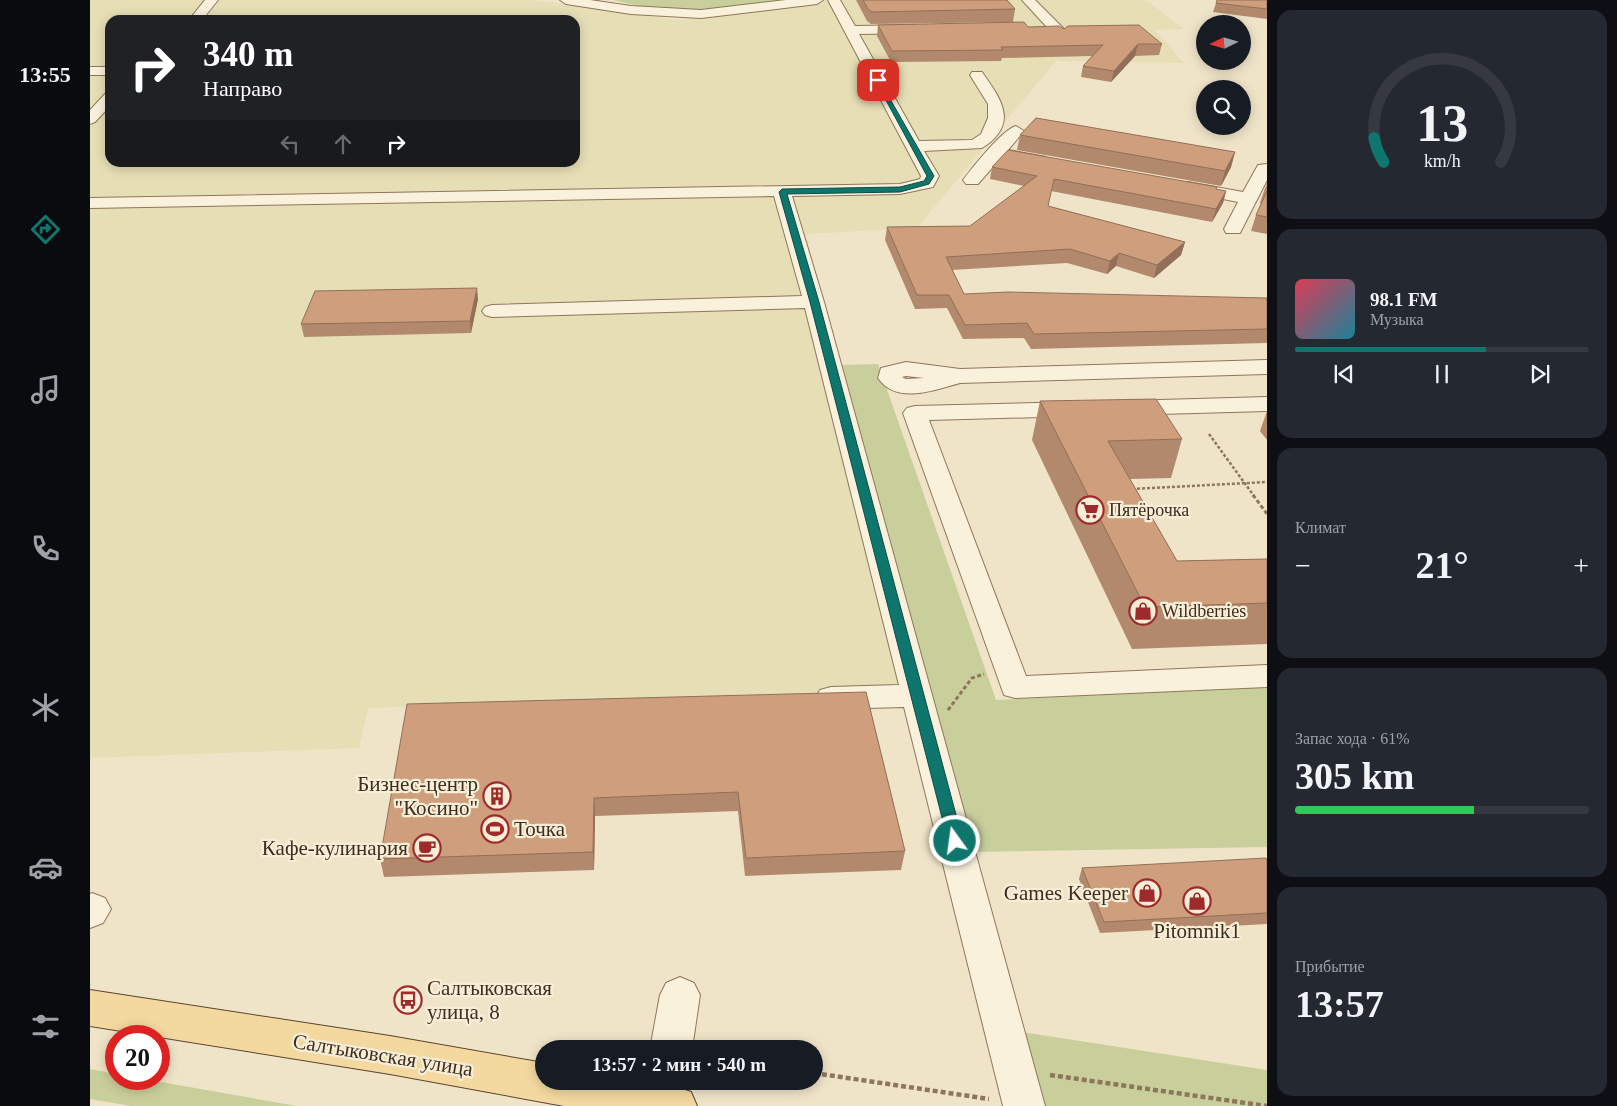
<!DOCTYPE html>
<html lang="ru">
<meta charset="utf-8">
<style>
:root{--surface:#171b24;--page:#242831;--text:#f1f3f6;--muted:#9ea1a6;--line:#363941;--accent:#0f766e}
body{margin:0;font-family:"Times New Roman",serif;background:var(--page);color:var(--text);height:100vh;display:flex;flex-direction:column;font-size:19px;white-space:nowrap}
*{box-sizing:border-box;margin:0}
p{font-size:16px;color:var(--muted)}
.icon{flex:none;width:28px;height:28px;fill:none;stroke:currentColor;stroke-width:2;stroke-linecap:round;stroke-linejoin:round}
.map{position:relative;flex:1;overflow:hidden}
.panel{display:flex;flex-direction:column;gap:10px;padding:10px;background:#0d0f14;width:350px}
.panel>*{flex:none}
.top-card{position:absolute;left:15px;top:15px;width:475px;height:152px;border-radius:15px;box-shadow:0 2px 12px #0003;background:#202124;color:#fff;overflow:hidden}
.needle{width:32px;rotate:265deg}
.controls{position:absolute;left:1106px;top:15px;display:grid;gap:10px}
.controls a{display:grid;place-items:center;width:55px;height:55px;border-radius:50%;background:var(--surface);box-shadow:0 2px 12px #0003;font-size:25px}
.speed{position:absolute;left:15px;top:1025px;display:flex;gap:10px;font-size:25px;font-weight:700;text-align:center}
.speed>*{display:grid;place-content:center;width:65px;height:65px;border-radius:50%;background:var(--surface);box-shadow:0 2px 12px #0003;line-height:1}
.speed .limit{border:8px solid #d22;background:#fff;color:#111}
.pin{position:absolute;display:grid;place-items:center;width:42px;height:42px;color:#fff;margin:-21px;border-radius:10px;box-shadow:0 2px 8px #0006}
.me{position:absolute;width:55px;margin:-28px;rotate:346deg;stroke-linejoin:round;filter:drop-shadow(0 0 4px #0008)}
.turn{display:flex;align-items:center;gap:18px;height:105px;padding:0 15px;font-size:22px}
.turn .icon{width:65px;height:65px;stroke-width:2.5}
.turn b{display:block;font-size:35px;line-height:42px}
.lanes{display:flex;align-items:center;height:48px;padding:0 15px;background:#0003;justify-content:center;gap:25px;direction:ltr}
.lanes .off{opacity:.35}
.big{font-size:38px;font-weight:600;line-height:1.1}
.panel .widget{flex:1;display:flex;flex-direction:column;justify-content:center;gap:8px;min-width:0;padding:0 18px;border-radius:15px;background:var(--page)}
.panel .dial{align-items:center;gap:0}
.dial svg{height:130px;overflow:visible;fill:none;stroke:var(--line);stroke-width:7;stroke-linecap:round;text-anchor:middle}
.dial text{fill:var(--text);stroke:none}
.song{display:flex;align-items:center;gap:15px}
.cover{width:60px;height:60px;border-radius:8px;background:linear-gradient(135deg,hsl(350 70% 55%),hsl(190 70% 35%))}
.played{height:5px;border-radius:2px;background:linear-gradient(90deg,var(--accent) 65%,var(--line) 65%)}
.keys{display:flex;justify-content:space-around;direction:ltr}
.heat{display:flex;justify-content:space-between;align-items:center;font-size:28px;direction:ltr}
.charge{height:8px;border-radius:4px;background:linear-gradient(90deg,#34c759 61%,var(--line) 0)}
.trip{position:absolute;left:445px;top:1040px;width:288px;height:50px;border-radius:25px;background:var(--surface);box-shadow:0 2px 12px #0003;font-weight:600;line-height:50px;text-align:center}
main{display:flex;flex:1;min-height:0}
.menu{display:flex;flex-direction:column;width:90px;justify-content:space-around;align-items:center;background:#090b0e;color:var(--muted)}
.menu .icon{width:35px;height:35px}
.menu .active{color:var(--accent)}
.menu b{font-size:22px;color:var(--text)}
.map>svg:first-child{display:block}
.farmland{fill:#e6deb5;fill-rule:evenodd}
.green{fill:#c9cf9b}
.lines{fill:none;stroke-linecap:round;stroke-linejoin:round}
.minor-casing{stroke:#8d765c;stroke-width:2}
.major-casing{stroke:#5b4430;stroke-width:2}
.path-far2{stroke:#8d765c;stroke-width:2.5;stroke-dasharray:3 2;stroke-linecap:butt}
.path-far1{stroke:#8d765c;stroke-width:3;stroke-dasharray:4 2.5;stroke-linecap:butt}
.path{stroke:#8d765c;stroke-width:4.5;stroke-dasharray:5 3;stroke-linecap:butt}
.minor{fill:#faf1dc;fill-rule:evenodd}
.major{fill:#f3d9a0;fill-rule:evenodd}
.wall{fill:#b2896c}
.shaded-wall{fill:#916f58}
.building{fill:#cf9f7d;stroke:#916f58}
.route{fill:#0f766e;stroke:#0a4d48}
.labels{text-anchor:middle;stroke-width:4.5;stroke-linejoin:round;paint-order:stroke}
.poi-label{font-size:18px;fill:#3d2e20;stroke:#f7eed8;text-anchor:start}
.near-poi-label{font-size:21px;fill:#3d2e20;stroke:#f7eed8;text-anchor:end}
.near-street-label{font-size:21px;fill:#3d2e20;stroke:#f7eed8}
</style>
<main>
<nav class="menu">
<b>13:55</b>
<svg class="icon active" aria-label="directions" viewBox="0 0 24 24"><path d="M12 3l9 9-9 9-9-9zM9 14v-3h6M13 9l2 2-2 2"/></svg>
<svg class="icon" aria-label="music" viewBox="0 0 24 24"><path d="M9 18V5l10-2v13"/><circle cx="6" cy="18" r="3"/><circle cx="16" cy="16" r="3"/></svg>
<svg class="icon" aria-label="phone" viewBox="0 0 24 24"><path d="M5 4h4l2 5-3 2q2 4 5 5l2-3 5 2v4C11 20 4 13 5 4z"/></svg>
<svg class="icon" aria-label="climate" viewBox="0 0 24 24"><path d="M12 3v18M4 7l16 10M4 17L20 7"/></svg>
<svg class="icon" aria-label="car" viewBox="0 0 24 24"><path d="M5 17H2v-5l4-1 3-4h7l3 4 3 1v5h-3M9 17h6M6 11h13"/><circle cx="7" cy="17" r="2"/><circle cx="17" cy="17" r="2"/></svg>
<svg class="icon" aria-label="filters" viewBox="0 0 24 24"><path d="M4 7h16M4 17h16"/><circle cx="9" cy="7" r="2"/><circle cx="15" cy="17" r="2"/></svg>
</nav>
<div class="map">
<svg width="1177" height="1106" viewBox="0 0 1177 1106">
<rect width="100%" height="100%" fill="#f0e4c8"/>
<path class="farmland" d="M0 0H444L586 20 738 0H1056L1094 29 1065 30 1094 63 966 61 827 228 716 234 836 692 278 708 269 748 0 758ZM20 20H485V162H20Z"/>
<path class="green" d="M523 0H705L656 7 636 6 614 11 560 9Z
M788 364 906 700 1177 687V847L882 852 750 365Z
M932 1032 1177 1070V1106H953Z
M0 1069 26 1074V1079H54L207 1106H41L0 1099Z"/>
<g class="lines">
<g class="minor-casing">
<path id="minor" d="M115 0H128L112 20H99Z
M470 0H500L541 6 611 10 696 0H733L727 4 611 18 541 14 476 4Z
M738 0H750L765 26 826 25 833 29 826 33 769 34 829 141 882 140 891 134 898 118V104L880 75 882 72H892C911 99 930 124 892 148L834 151 849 176 843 187 810 194 702 196 734 302 955 1106H913L814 707 741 709 730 706 725 698 730 690 741 687 809 685 715 308 402 317 395 315 392 311 395 307 402 305 712 296 684 196 0 208V198L810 184 830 179 831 176Z
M932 0H945L976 31 978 34 976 37H966Z
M0 67H20V75H0Z
M20 93V106L5 122 0 124V110L15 94Z
M926 126 934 131 918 150 956 157 958 161 956 165 950 166 910 159 888 184H876L873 180C882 168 913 129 926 126Z
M1177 164V180L1150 233H1136L1134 229 1148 202 1098 192 1092 191 1089 187 1092 183 1098 182 1153 192 1168 165Z
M1177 360V374L870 383C845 390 806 405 788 378L791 368 816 362 870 369ZM816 376 834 378 816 379 812 377Z
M1177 397V411L1034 415 1026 413 1022 408 1026 403 1034 401Z
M986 402 994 404 998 409 994 414 986 416 839 420 936 676 1177 665V687L925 698 914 695 813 413 817 408 825 406Z
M2 893 15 898 21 909 13 923 0 928V894Z
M590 977 604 983 610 995 602 1049H560L570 995 576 983Z"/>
</g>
<g class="major-casing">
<path id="major" d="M0 990 300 1036 454 1063V1081C502 1081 556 1074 601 1092L607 1106H474L300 1074 0 1026Z"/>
</g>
<path class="path-far2" d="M1119 434 1164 496
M1042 489 1177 482"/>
<path class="path-far1" d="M1163 495 1177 514
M858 710 882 678 894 674"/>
<path class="path" d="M724 1073 899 1099
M960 1075 1177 1106"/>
<use href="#minor" class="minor"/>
<use href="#major" class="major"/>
</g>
<path class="wall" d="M766 0H917L925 9 923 22 781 24 777 21Z
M1177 0V19L1123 12 1126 3Z
M788 25 938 27 974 29 1072 44 1069 55 1045 56 1021 82 991 77 993 66 1002 56 912 58 911 61 801 62 787 36Z
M930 135 1145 152 1141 167 1131 186 927 150Z
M902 167 1126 189 1136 191 1133 203 1122 222 961 191 958 206 1095 242 1091 255 1064 278 1026 266 1017 274 977 263 862 270 874 294 1177 298V343L941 349 934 338 873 339 857 308 825 309 795 240 797 227 880 226 934 186 900 179Z
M1177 184V234L1161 231 1166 215 1171 204 1170 203 1175 188Z
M388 299 381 333 214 337 211 324Z
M950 401 1092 439 1081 478 1040 479 1087 561 1177 559V644L1042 649 942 440Z
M1177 411V440L1170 431Z
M776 692 815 851 811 870 655 876 648 811 505 816 504 870 294 877 290 859Z
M1177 860V924L1010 933 989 879 992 868Z"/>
<path class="shaded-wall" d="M1048 44 1045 56 1021 82 1024 71Z
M1145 152 1141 167 1131 186 1135 171Z
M1136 191 1133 203 1122 222 1126 209Z
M1095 242 1091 255 1064 278 1067 265Z
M1029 253 1026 266 1017 274 1020 261Z
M387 288 388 299 381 333 380 321Z
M504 798 505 816 504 870 503 852Z"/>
<path class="building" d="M773 0H917L925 9 782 12 778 9Z
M1127 0H1177V9L1126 3Z
M934 22 938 27 969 26 974 29 978 26 1049 25 1072 44H1048L1024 71 993 66 1013 45 911 47 913 50 802 51 788 25Z
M946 118 1145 152 1135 171 930 135Z
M918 150 1127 187 1126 189 1136 191 1126 209 964 179 958 206 1095 242 1067 265 1029 253 1020 261 980 249 856 257 874 294 918 292 1177 298V329L944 334 937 323 875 325 859 295H827L797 227 880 226 947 176 902 167Z
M1177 191V217L1166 215Z
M387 288 380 321 211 324 225 291Z
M1066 399 1092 439 1018 441 1087 561 1177 559V603L1055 607 950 401Z
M776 692 815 851 656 858 648 792 504 798 503 852 290 859 317 704Z
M1176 858 1177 860V913L1014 922 992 868Z"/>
<path class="route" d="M788 78 844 176 839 184 810 192 697 194 729 302 873 841 871 845H860L858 841 720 302 689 192 692 189 810 187 834 181 837 176 785 80Z"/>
<defs>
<g id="supermarket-ring" transform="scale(1.4375)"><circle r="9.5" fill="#f7eed8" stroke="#9e2a2b" stroke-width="1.5"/><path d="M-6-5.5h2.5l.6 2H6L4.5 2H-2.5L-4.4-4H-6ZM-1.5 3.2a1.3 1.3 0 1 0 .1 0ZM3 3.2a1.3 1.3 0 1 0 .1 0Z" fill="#9e2a2b"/></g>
<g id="shop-ring" transform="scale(1.4375)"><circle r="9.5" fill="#f7eed8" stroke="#9e2a2b" stroke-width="1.5"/><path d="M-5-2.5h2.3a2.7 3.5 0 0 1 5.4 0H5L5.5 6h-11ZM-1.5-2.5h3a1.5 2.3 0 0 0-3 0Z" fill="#9e2a2b"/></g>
<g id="building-ring" transform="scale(1.4375)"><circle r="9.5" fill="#f7eed8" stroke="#9e2a2b" stroke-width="1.5"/><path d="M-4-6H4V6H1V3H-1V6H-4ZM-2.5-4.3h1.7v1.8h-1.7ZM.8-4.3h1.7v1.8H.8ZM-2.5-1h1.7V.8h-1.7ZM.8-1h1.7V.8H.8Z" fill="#9e2a2b"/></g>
<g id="stadium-ring" transform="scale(1.4375)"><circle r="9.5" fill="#f7eed8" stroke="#9e2a2b" stroke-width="1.5"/><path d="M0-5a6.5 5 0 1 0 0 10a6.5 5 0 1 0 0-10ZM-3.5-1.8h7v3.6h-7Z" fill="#9e2a2b"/></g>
<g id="cafe-ring" transform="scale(1.4375)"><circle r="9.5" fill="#f7eed8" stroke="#9e2a2b" stroke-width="1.5"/><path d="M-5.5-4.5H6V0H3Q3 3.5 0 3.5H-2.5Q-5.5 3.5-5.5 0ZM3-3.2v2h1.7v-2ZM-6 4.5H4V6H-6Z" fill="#9e2a2b"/></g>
<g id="bus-ring" transform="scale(1.4375)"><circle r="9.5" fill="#f7eed8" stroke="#9e2a2b" stroke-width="1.5"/><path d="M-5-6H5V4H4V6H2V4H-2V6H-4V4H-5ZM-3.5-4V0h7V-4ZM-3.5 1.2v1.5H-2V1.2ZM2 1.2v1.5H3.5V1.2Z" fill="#9e2a2b"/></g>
</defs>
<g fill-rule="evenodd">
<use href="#supermarket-ring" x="1000" y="510"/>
<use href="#shop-ring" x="1053" y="611"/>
<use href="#building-ring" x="407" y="796"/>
<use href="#stadium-ring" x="405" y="829"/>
<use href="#cafe-ring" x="337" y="848"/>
<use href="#shop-ring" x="1057" y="893"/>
<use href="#shop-ring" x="1107" y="901"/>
<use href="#bus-ring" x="318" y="1000"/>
</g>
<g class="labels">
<g class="poi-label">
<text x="1019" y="516">Пятёрочка</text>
<text x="1072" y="617">Wildberries</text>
</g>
<g class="near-poi-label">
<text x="388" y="791">Бизнес-центр<tspan x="388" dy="24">"Косино"</tspan></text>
<text x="424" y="836" text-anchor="start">Точка</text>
<text x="318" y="855">Кафе-кулинария</text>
<text x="1038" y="900">Games Keeper</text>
<text x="1107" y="938" text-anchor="middle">Pitomnik1</text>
<text x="337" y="995" text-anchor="start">Салтыковская<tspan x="337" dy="24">улица, 8</tspan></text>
</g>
<g class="near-street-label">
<text transform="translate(293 1055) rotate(9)" y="7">Салтыковская улица</text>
</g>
</g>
</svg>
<div class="controls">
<a><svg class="needle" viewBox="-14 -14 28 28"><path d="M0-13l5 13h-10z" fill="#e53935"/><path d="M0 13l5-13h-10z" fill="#9ea1a6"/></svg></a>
<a><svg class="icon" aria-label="search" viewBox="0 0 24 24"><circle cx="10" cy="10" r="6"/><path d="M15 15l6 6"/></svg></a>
</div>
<div class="speed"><div class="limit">20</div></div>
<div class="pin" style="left:788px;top:80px;background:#d93025"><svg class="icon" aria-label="arrive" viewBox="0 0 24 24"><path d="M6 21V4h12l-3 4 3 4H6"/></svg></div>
<svg class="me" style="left:865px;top:841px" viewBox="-20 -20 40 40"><circle r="17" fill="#0f766e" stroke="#fff" stroke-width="3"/><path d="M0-11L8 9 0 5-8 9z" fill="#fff"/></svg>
<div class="trip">13:57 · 2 мин · 540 m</div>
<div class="top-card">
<div class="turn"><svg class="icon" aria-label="right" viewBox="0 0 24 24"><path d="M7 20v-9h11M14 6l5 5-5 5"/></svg><div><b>340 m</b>Направо</div></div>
<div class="lanes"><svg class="icon off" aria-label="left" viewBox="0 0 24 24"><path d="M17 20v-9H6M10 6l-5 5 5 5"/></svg><svg class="icon off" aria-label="ahead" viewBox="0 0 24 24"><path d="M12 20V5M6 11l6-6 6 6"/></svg><svg class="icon" aria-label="right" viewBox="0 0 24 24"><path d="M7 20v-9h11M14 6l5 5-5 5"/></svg></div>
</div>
</div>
<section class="panel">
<div class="widget dial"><svg viewBox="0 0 100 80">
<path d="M14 69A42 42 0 1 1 86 69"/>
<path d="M14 69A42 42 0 0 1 8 54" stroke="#0f766e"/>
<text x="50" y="56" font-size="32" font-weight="700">13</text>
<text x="50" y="72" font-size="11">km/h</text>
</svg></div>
<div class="widget">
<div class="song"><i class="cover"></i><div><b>98.1 FM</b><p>Музыка</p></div></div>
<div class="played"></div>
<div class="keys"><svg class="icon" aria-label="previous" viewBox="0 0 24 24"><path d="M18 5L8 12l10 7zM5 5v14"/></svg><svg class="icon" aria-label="pause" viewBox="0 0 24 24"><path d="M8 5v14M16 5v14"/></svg><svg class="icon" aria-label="next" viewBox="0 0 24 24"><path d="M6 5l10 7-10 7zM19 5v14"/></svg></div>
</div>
<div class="widget"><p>Климат</p>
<div class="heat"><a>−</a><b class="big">21°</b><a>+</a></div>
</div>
<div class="widget"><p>Запас хода · 61%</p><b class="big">305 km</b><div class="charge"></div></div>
<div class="widget"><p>Прибытие</p><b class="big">13:57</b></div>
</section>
</main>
